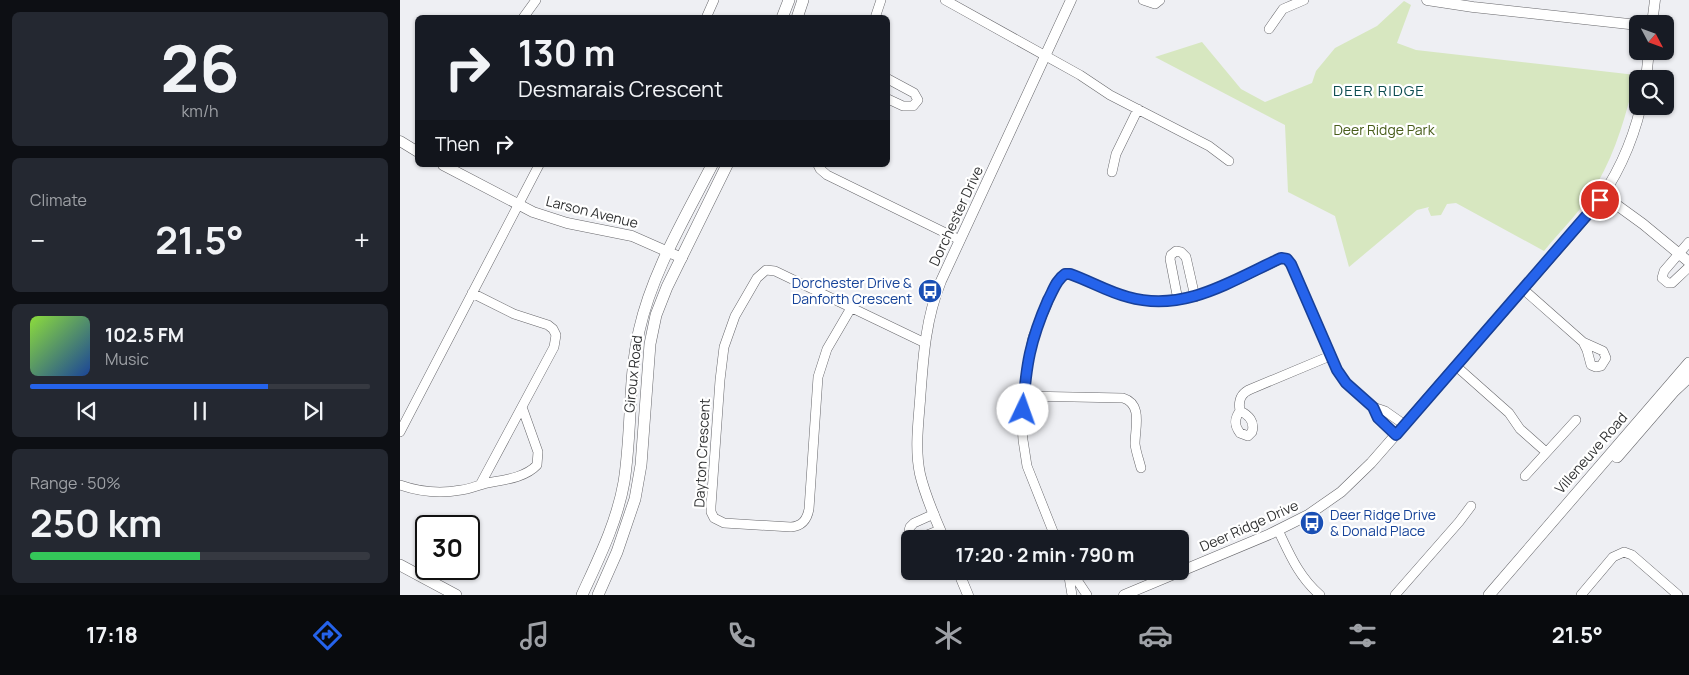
<!DOCTYPE html>
<meta charset="utf-8">
<style>
:root{--surface:#171b24;--page:#242831;--text:#f1f3f6;--muted:#9ea1a6;--line:#363941;--accent:#2563eb}
body{margin:0;font-family:Manrope,sans-serif;background:var(--page);color:var(--text);height:100vh;display:flex;flex-direction:column;font-size:19px;white-space:nowrap}
*{box-sizing:border-box;margin:0}
p{font-size:16px;color:var(--muted)}
.icon{flex:none;width:28px;height:28px;fill:none;stroke:currentColor;stroke-width:2;stroke-linecap:round;stroke-linejoin:round}
.map{position:relative;flex:1;overflow:hidden}
.details{display:flex;flex-direction:column;gap:12px;padding:12px;background:#0d0f14;width:400px}
.details>*{flex:none}
.banner{position:absolute;left:15px;top:15px;width:475px;height:152px;border-radius:8px;box-shadow:0 1px 4px #0004;background:#171b24;color:var(--text);overflow:hidden}
.needle{width:32px;rotate:131deg}
.buttons{position:absolute;left:1229px;top:15px;display:grid;gap:10px}
.buttons a{display:grid;place-items:center;width:45px;height:45px;border-radius:8px;background:var(--surface);box-shadow:0 1px 4px #0004;font-size:25px}
.speed{position:absolute;left:15px;top:515px;display:flex;gap:10px;font-size:25px;font-weight:700;text-align:center}
.speed>*{display:grid;place-content:center;width:65px;height:65px;border-radius:50%;background:var(--surface);box-shadow:0 1px 4px #0004;line-height:1}
.speed .limit{border:2px solid #111;border-radius:8px;background:#fff;color:#111}
.pin{position:absolute;display:grid;place-items:center;width:42px;height:42px;color:#fff;margin:-21px;border:2px solid #fff;border-radius:50%;box-shadow:0 1px 5px #0007}
.me{position:absolute;width:55px;margin:-28px;rotate:3deg;stroke-linejoin:round;filter:drop-shadow(0 0 4px #0008)}
.turn{display:flex;align-items:center;gap:18px;height:105px;padding:0 20px;font-size:22px}
.turn .icon{width:65px;height:65px;stroke-width:2.5}
.turn b{display:block;font-size:35px;line-height:42px}
.then{display:flex;align-items:center;height:48px;padding:0 20px;background:#0003;gap:10px;font-size:19px}
.big{font-size:38px;font-weight:700;line-height:1.1}
.details .card{flex:1;display:flex;flex-direction:column;justify-content:center;gap:8px;min-width:0;padding:0 18px;border-radius:8px;background:var(--page)}
.details .dial{align-items:center;gap:0}
.dial b{font-size:65px;line-height:1}
.song{display:flex;align-items:center;gap:15px}
.cover{width:60px;height:60px;border-radius:8px;background:linear-gradient(135deg,hsl(90 70% 55%),hsl(220 70% 35%))}
.played{height:5px;border-radius:2px;background:linear-gradient(90deg,var(--accent) 70%,var(--line) 70%)}
.keys{display:flex;justify-content:space-around;direction:ltr}
.heat{display:flex;justify-content:space-between;align-items:center;font-size:28px;direction:ltr}
.charge{height:8px;border-radius:4px;background:linear-gradient(90deg,#34c759 50%,var(--line) 0)}
.trip{position:absolute;left:501px;top:530px;width:288px;height:50px;border-radius:8px;background:var(--surface);box-shadow:0 1px 4px #0004;font-weight:700;line-height:50px;text-align:center}
.menu{display:flex;height:80px;justify-content:space-around;align-items:center;background:#090b0e;color:var(--muted)}
.menu .icon{width:35px;height:35px}
.menu .selected{color:var(--accent)}
.menu b{font-size:22px;color:var(--text)}
main{display:flex;flex:1;min-height:0}
.map>svg:first-child{display:block}
.green{fill:#d7e7c0}
.lines{fill:none;stroke-linecap:round;stroke-linejoin:round}
.minor-casing{stroke:#67676b;stroke-width:10}
.tertiary-casing{stroke:#67676b;stroke-width:11}
.secondary-casing{stroke:#67676b;stroke-width:12}
.minor{stroke:#fff;stroke-width:9}
.tertiary{stroke:#fff;stroke-width:10}
.secondary{stroke:#fff;stroke-width:11}
.route-casing{stroke:#184099;stroke-width:12}
.route{stroke:#2563eb;stroke-width:9}
.labels{text-anchor:middle;stroke-width:4.5;stroke-linejoin:round;paint-order:stroke}
.park-label{font-size:14px;fill:#485d1b;stroke:#fff}
.street-label{font-size:14px;fill:#323334;stroke:#fff}
.transit-label{font-size:14px;fill:#164399;stroke:#fff;text-anchor:end}
.neighbourhood-label{font-size:15px;letter-spacing:1px;fill:#0c4c50;stroke:#fff}
</style>
<main>
<section class="details">
<div class="card dial"><b>26</b><p>km/h</p></div>
<div class="card"><p>Climate</p>
<div class="heat"><a>−</a><b class="big">21.5°</b><a>+</a></div>
</div>
<div class="card">
<div class="song"><i class="cover"></i><div><b>102.5 FM</b><p>Music</p></div></div>
<div class="played"></div>
<div class="keys"><svg class="icon" aria-label="previous" viewBox="0 0 24 24"><path d="M18 5L8 12l10 7zM5 5v14"/></svg><svg class="icon" aria-label="pause" viewBox="0 0 24 24"><path d="M8 5v14M16 5v14"/></svg><svg class="icon" aria-label="next" viewBox="0 0 24 24"><path d="M6 5l10 7-10 7zM19 5v14"/></svg></div>
</div>
<div class="card"><p>Range · 50%</p><b class="big">250 km</b><div class="charge"></div></div>
</section>
<div class="map">
<svg width="1289" height="595" viewBox="0 0 1289 595">
<rect width="100%" height="100%" fill="#eeeff3"/>
<path class="green" d="M1004 1 1011 5 997 43 1016 50 1236 75C1226 114 1217 149 1197 184 1183 209 1162 229 1144 251L1056 203 1047 204 1041 215 1031 216 1028 209 1029 207 1017 210 949 267 935 216 888 192 885 125 755 57 802 42 841 89 865 102 912 83 916 71 935 48 977 26Z"/>
<g class="lines">
<g class="minor-casing">
<path id="minor" d="M545 0 680 75 710 95 809 146 829 161
M743 0 755 4 760 0
M123 18 136 0
M306 18 314 0
M475 18 481 0
M869 29 883 9 904 0
M488 79 514 93 518 100 513 106H503L488 99
M418 165 420 169 427 175 560 240
M712 172 716 154 738 109
M1289 242 1264 271 1262 278 1268 283H1272L1289 267
M1123 289 1183 342 1203 351 1206 358 1201 366 1196 367 1191 365 1187 350 1183 342
M72 293 114 314 148 325 153 329 156 335 154 347 80 485
M778 300 770 259 771 255 776 251 781 252 786 257 795 297
M451 308 427 349 418 377 409 509C407 520 402 526 391 527L324 523 314 518 311 512V506L320 380 324 347 335 316 357 278 366 270 375 271 525 343
M1056 366 1109 413 1120 429 1146 452
M624 396 723 398C743 404 735 428 735 444 736 452 739 460 741 468
M973 407 985 411 1005 425
M840 411C849 415 855 422 852 432L848 436 840 433C834 425 834 419 840 411 838 400 841 393 851 389L930 356
M0 432 139 165
M1125 476 1176 420
M0 485C20 492 40 494 61 490 70 489 78 485 87 483 103 480 125 478 137 465L138 452 122 407
M878 530C890 555 899 577 920 595
M516 539C510 538 508 532 510 527L514 523 534 514
M517 539 540 530
M656 539 627 466 623 440 622 424 627 367 633 337 656 283 665 274H670C690 281 708 292 728 297 786 313 830 281 881 259H887L891 264 937 370 946 383 973 407 978 417 996 435
M668 571 672 595
M671 571 687 595
M995 595 1059 522 1071 506
M1181 595 1213 557 1224 552 1232 555 1278 595"/>
</g>
<g class="tertiary-casing">
<path id="tertiary" d="M1027 0 1073 7 1238 25
M1252 24 1255 0
M1246 79 1249 51
M0 141 18 152
M43 165 133 212 167 223 232 236 282 258
M1203 195 1243 224 1289 262
M544 539C535 518 525 496 520 474 515 450 518 426 520 401 523 360 525 320 541 281L671 0
M558 571 568 595
M724 595 870 534 908 515 941 492 971 463 1192 210C1216 179 1232 144 1241 106"/>
</g>
<g class="secondary-casing">
<path id="secondary" d="M382 18 389 0
M397 18 403 0
M1217 457 1274 391 1289 377
M0 565 56 595
M182 595C199 558 217 522 224 482 232 432 228 381 239 331 252 272 285 218 312 165
M198 595 217 552 235 499 241 465 250 344 256 315 267 287 327 165
M1089 595 1289 363"/>
</g>
<use href="#minor" class="minor"/>
<use href="#tertiary" class="tertiary"/>
<use href="#secondary" class="secondary"/>
</g>
<g class="lines">
<g class="route-casing">
<path id="route" d="M623 410C626 365 630 341 648 300 653 291 656 280 665 274H670C690 281 708 292 728 297 784 313 831 281 881 258L887 259 891 264 937 370 946 383 973 407 978 418 996 435 1200 200"/>
</g>
<use href="#route" class="route"/>
</g>
<defs>
<g id="bus-disc" transform="scale(1.25)"><circle r="9.5" fill="#1a4fb4" stroke="#fff"/><path d="M-5-6H5V4H4V6H2V4H-2V6H-4V4H-5ZM-3.5-4V0h7V-4ZM-3.5 1.2v1.5H-2V1.2ZM2 1.2v1.5H3.5V1.2Z" fill="#fff"/></g>
</defs>
<g fill-rule="evenodd">
<use href="#bus-disc" x="530" y="291"/>
<use href="#bus-disc" x="912" y="523"/>
</g>
<g class="labels">
<g class="park-label">
<text x="984" y="135">Deer Ridge Park</text>
</g>
<g class="street-label">
<text transform="translate(192 212) rotate(14)" y="5">Larson Avenue</text>
<text transform="translate(556 216) rotate(-65)" y="5">Dorchester Drive</text>
<text transform="translate(233 374) rotate(-84)" y="5">Giroux Road</text>
<text transform="translate(302 453) rotate(-87)" y="5">Dayton Crescent</text>
<text transform="translate(1191 453) rotate(-49)" y="5">Villeneuve Road</text>
<text transform="translate(849 526) rotate(-24)" y="5">Deer Ridge Drive</text>
</g>
<g class="transit-label">
<text x="512" y="288">Dorchester Drive &amp;<tspan x="512" dy="16">Danforth Crescent</tspan></text>
<text x="930" y="520" text-anchor="start">Deer Ridge Drive<tspan x="930" dy="16">&amp; Donald Place</tspan></text>
</g>
<g class="neighbourhood-label">
<text x="979" y="96">DEER RIDGE</text>
</g>
</g>
</svg>
<div class="buttons">
<a><svg class="needle" viewBox="-14 -14 28 28"><path d="M0-13l5 13h-10z" fill="#e53935"/><path d="M0 13l5-13h-10z" fill="#9ea1a6"/></svg></a>
<a><svg class="icon" aria-label="search" viewBox="0 0 24 24"><circle cx="10" cy="10" r="6"/><path d="M15 15l6 6"/></svg></a>
</div>
<div class="speed"><div class="limit">30</div></div>
<div class="pin" style="left:1200px;top:200px;background:#d93025"><svg class="icon" aria-label="arrive" viewBox="0 0 24 24"><path d="M6 21V4h12l-3 4 3 4H6"/></svg></div>
<svg class="me" style="left:623px;top:410px" viewBox="-20 -20 40 40"><circle r="19" fill="#fff"/><path d="M0-13L10 11 0 6-10 11z" fill="#2563eb"/></svg>
<div class="trip">17:20 · 2 min · 790 m</div>
<div class="banner">
<div class="turn"><svg class="icon" aria-label="right" viewBox="0 0 24 24"><path d="M7 20v-9h11M14 6l5 5-5 5"/></svg><div><b>130 m</b>Desmarais Crescent</div></div>
<div class="then">Then<svg class="icon" aria-label="right" viewBox="0 0 24 24"><path d="M7 20v-9h11M14 6l5 5-5 5"/></svg></div>
</div>
</div>
</main>
<nav class="menu">
<b>17:18</b>
<svg class="icon selected" aria-label="directions" viewBox="0 0 24 24"><path d="M12 3l9 9-9 9-9-9zM9 14v-3h6M13 9l2 2-2 2"/></svg>
<svg class="icon" aria-label="music" viewBox="0 0 24 24"><path d="M9 18V5l10-2v13"/><circle cx="6" cy="18" r="3"/><circle cx="16" cy="16" r="3"/></svg>
<svg class="icon" aria-label="phone" viewBox="0 0 24 24"><path d="M5 4h4l2 5-3 2q2 4 5 5l2-3 5 2v4C11 20 4 13 5 4z"/></svg>
<svg class="icon" aria-label="climate" viewBox="0 0 24 24"><path d="M12 3v18M4 7l16 10M4 17L20 7"/></svg>
<svg class="icon" aria-label="car" viewBox="0 0 24 24"><path d="M5 17H2v-5l4-1 3-4h7l3 4 3 1v5h-3M9 17h6M6 11h13"/><circle cx="7" cy="17" r="2"/><circle cx="17" cy="17" r="2"/></svg>
<svg class="icon" aria-label="filters" viewBox="0 0 24 24"><path d="M4 7h16M4 17h16"/><circle cx="9" cy="7" r="2"/><circle cx="15" cy="17" r="2"/></svg>
<b>21.5°</b>
</nav>
